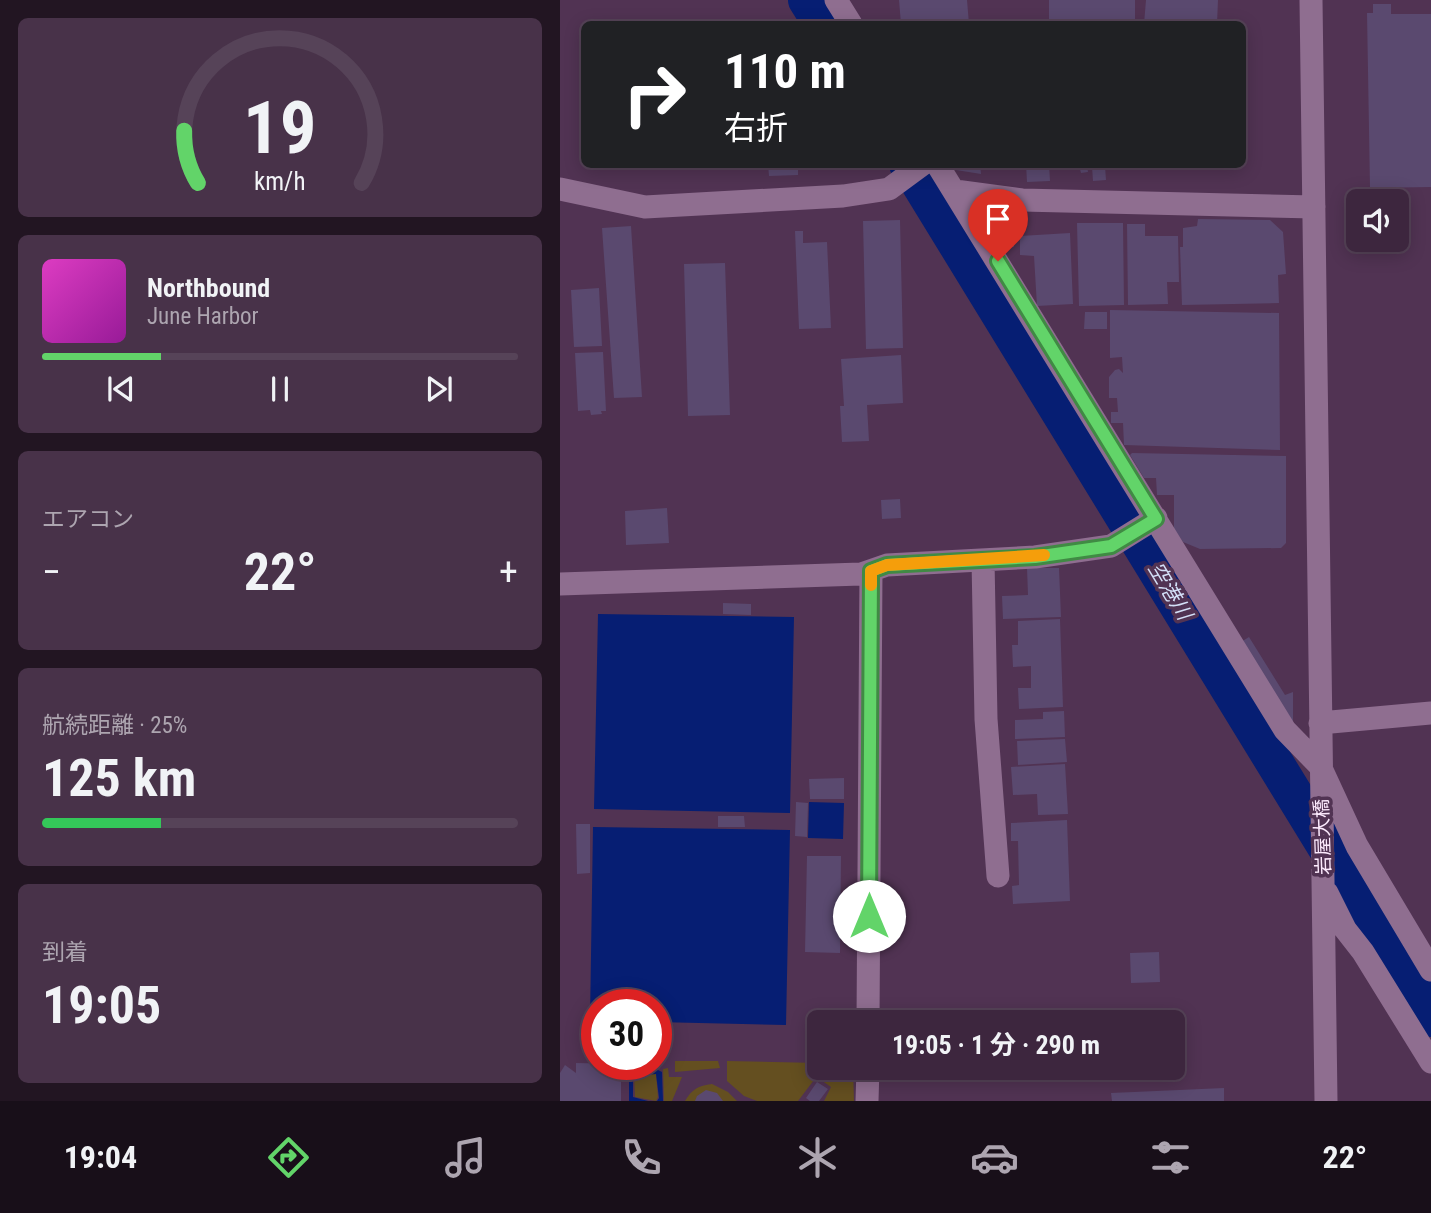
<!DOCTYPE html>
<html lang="ja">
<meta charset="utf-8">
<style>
:root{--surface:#3d263e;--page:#483249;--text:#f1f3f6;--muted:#ada5b0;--line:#564358;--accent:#62d469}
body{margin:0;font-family:"Roboto Condensed","Noto Sans JP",sans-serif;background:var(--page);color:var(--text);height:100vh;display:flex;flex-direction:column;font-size:26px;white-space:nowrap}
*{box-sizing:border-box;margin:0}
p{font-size:23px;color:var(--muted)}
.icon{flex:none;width:38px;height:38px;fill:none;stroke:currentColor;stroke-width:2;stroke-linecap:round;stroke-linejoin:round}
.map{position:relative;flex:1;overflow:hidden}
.drawer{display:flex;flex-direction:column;gap:18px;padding:18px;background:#221522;width:560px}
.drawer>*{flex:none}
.hud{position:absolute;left:21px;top:21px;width:665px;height:147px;border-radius:10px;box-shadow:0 4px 18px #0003,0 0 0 2px var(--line);background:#202124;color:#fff;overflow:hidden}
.controls{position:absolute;left:786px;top:189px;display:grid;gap:14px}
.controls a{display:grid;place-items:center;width:63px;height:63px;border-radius:10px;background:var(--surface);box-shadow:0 4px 18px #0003,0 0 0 2px var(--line);font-size:35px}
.speed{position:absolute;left:21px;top:989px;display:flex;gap:14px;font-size:35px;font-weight:700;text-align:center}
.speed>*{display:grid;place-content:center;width:91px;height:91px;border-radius:50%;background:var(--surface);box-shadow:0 4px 18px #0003,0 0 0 2px var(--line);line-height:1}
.speed .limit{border:10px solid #d22;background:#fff;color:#111}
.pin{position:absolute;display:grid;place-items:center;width:60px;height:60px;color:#fff;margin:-72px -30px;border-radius:50% 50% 50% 0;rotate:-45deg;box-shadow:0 0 7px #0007}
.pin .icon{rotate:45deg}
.me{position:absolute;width:77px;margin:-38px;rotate:0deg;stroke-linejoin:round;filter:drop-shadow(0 0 5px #0008)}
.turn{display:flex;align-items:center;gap:24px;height:147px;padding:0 28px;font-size:32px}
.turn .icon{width:91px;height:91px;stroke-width:2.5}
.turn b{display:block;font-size:49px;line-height:60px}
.big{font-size:52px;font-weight:700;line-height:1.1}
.drawer .card{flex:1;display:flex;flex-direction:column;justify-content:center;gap:10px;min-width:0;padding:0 24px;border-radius:10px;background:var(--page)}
.drawer .dial{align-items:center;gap:0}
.dial svg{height:182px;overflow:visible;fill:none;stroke:var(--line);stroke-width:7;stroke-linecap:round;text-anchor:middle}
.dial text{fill:var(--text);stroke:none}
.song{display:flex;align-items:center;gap:21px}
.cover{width:84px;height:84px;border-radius:10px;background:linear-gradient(135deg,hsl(310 70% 55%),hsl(300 70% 35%))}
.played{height:7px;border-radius:4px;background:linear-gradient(90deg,var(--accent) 25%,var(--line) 25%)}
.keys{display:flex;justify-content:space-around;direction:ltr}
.heat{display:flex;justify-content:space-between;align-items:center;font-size:38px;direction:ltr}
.charge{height:10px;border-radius:5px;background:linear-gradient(90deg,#34c759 25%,var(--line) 0)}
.trip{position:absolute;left:247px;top:1010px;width:378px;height:70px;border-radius:10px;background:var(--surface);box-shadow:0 4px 18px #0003,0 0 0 2px var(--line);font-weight:700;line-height:70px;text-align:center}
.tab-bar{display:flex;height:112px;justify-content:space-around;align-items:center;background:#180f19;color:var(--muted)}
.tab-bar .icon{width:49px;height:49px}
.tab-bar .active{color:var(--accent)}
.tab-bar b{font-size:32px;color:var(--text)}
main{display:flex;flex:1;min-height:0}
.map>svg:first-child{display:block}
.green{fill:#644f20}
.water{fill:#061e73}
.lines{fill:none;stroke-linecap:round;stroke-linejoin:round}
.river{stroke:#061e73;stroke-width:38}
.building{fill:#5a496f}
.minor{stroke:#8f6e90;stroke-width:23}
.route-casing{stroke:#408a44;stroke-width:18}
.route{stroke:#62d469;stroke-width:12}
.slow{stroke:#f59e0b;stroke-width:12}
.labels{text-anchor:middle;stroke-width:7;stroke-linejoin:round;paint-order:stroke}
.street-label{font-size:19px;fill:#fceafd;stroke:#513353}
.water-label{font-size:21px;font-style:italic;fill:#d3dff7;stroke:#513353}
</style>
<main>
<section class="drawer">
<div class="card dial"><svg viewBox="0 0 100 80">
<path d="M14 69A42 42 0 1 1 86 69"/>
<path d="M14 69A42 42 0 0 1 8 46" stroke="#62d469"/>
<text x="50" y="56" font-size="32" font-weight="700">19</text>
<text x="50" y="72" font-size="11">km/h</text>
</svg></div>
<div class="card">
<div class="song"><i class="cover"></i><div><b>Northbound</b><p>June Harbor</p></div></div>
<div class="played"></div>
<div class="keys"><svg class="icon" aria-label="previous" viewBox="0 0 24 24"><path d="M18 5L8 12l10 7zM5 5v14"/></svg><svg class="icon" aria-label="pause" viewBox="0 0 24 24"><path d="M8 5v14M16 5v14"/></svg><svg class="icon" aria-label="next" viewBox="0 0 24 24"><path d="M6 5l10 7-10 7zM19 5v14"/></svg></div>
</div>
<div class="card"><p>エアコン</p>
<div class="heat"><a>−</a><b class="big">22°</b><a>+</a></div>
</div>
<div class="card"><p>航続距離 · 25%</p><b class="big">125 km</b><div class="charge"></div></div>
<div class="card"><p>到着</p><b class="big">19:05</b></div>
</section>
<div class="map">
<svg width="871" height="1101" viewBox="0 0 871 1101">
<rect width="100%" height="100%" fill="#513353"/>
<path class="green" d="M115 1061H158L160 1068 115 1072Z
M167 1061 259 1063V1068H293L294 1101H264L271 1087 258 1078 254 1080 238 1101H197L184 1096 167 1081Z
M108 1068 109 1077H122L112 1101H104L103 1069Z
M96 1074 98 1097 96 1101 75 1097 74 1076Z
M152 1084 168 1092 177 1101H125C132 1089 138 1086 152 1084Z"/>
<path class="water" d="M38 614 234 617 230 813 34 809Z
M249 802 284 803 283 839 248 838Z
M33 827 230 830 226 1025 96 1022V1004H37V1021H30Z
M98 1070 102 1072 103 1101H97L99 1098 96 1074 73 1076V1097L88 1101H69V1072Z"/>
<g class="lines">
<path class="river" d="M247 0 262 24
M348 164 871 1018"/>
</g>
<path class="building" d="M339 0H407L409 24H341Z
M489 0H575V24H489Z
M586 0H658L657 24H584Z
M813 4H831V14H871V187L810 188 807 13H813Z
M204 20H217V24H204Z
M208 164H238V175L209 176Z
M393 164H420L421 174 396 170Z
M466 164H489L490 181 467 182Z
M498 164 527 165 528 172 521 173 520 169 498 170Z
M545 166 546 180 533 181 532 167Z
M638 219 710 220 723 232 726 274 718 275 719 303 622 305 620 247H623V228L637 226Z
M340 220 343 348 306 349 303 221Z
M453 220 454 247 441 248V237H434V221Z
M517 223H563L564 305 519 306Z
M567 224H585V236H618L619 282H607L608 304 568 305Z
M71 226 82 397 54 398 42 228Z
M235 231H243V243L267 242 271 328 239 329Z
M510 233 513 304 477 306 474 256 460 255V236Z
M165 263 170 415 128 416 124 264Z
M39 288 42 346 14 347 11 290Z
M550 310 719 313 720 450 564 445 563 423H551V412H558L557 398H549V377L555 370 559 369 563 373 562 357 550 358Z
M525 312H547V329H524Z
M43 352 46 411H41L42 414 31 415 30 410 18 411 15 353Z
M341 355 343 403 307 405 309 441 282 442 280 406H284L281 359Z
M572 453 726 456V543L721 548 640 549 623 542 614 529V495H597L596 478H584L570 455Z
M340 499 341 518 322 519 321 500Z
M107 508 109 543 66 545 65 511Z
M467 568H499L501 617 443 619 442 596 468 595Z
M163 603 191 604V615L163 614Z
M500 619 503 707 459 709 458 688H471V666L453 667 452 645H458V621Z
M689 637 725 695 733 692V722L681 642Z
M504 711 505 737 455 739V720L483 719V712Z
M505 739 507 762 458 765 457 741Z
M505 764 508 814 478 815 477 794 453 795 451 767Z
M284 778V799H250L249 779Z
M236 802 248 803 247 837 235 836Z
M158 816H184L185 827H158Z
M507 820 510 901 453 904 452 886 459 885 458 841H451V823Z
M16 824H30V873L17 874Z
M247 856H281L280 953 245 952Z
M599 952 600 982 571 983 570 953Z
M16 1063 61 1064V1101H0V1073L5 1065 16 1073Z
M257 1082 268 1089 259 1101H250L246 1098Z
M664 1088V1101H552L551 1093Z
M146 1090 157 1093 163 1101H135L137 1096Z"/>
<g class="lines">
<path class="minor" d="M276 0 291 24
M751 0 766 1101
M377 164 725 730 760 766 797 846 871 970
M0 189 85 207 283 196 329 189 363 164
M395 191 462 200 754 207
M423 560 426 719 438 876
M0 584 301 574 327 565 475 557 551 546 596 518
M760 723 871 713
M767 893 785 929 803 952 871 1062
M308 1022 311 571
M307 1101 308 1068"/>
</g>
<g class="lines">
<g class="route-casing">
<path id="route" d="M309 916 311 571 327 565 475 557 551 546 596 519 438 261"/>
</g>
<use href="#route" class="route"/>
<path class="slow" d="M311 585V571L327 565 484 555"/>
</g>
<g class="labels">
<g class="street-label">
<text transform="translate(762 837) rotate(-92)" y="7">岩屋大橋</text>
</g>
<g class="water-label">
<text transform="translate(610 591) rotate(59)" y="7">空港川</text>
</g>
</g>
</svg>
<div class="controls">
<a><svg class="icon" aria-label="sound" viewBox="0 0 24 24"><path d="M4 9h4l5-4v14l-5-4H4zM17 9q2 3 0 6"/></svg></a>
</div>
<div class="speed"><div class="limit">30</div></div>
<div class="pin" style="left:438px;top:261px;background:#d93025"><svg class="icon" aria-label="arrive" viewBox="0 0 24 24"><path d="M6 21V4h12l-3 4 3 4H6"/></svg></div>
<svg class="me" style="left:309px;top:916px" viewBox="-20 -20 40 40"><circle r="19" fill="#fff"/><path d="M0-13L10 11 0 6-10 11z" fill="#62d469"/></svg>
<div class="trip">19:05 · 1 分 · 290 m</div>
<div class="hud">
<div class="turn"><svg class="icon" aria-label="right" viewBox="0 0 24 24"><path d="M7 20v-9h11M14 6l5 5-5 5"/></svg><div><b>110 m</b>右折</div></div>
</div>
</div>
</main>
<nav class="tab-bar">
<b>19:04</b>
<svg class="icon active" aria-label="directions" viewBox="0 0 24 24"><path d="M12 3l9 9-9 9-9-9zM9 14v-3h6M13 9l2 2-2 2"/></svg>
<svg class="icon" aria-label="music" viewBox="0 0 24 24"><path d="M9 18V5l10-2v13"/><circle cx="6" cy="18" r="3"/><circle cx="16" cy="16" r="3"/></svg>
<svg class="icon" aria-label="phone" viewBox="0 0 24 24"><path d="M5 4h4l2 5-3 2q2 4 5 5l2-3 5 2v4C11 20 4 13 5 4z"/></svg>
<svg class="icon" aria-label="climate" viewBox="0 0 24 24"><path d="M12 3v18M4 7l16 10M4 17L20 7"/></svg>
<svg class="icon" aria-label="car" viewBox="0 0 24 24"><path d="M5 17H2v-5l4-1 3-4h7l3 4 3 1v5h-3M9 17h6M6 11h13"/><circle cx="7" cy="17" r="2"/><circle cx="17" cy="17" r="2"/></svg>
<svg class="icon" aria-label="filters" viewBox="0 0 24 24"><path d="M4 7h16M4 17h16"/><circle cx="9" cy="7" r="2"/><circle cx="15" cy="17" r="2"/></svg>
<b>22°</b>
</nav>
